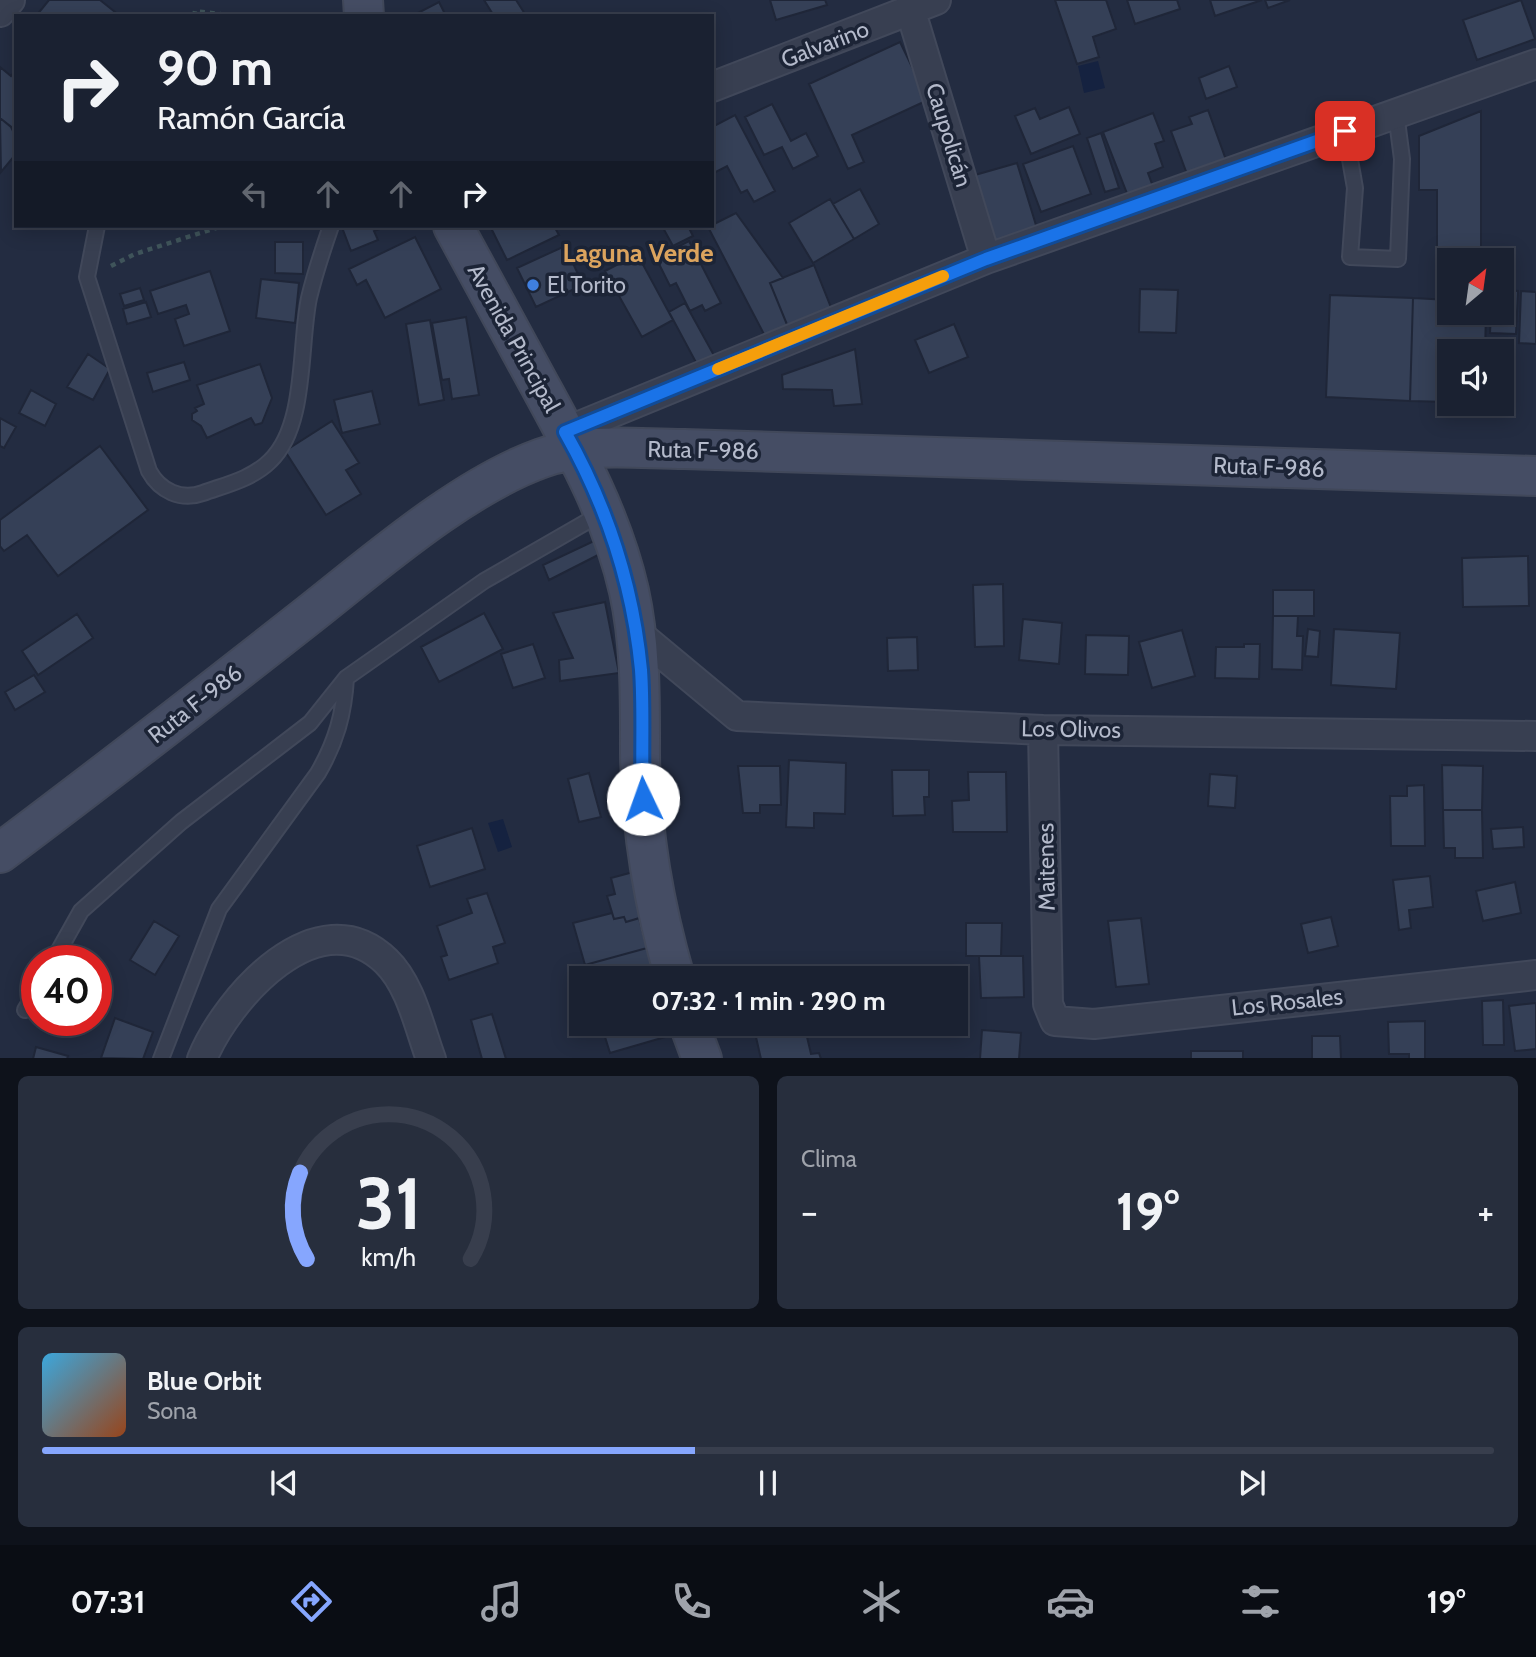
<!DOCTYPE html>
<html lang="es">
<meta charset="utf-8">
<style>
:root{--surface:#1a2131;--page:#272e3d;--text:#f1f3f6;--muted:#9fa3ab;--line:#383e4d;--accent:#86a6fe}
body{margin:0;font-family:Cabin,sans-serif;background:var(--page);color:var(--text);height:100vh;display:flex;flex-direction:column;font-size:26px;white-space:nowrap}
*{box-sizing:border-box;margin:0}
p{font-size:23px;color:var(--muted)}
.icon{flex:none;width:38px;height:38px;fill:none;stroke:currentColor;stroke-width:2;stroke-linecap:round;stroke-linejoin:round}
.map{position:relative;height:1058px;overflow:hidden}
.details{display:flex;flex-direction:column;gap:18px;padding:18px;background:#0e121b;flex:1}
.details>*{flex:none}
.top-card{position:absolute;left:14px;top:14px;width:700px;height:214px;border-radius:0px;box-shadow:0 4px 18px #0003,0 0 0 2px var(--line);background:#1a2131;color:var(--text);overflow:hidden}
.needle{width:46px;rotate:29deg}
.buttons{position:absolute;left:1437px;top:248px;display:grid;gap:14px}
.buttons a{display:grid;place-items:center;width:77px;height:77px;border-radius:0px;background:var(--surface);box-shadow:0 4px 18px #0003,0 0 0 2px var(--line);font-size:35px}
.speed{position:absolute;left:21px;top:945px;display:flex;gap:14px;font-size:35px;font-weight:700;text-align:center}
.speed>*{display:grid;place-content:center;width:91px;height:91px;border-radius:50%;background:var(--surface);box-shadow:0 4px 18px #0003,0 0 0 2px var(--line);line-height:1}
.speed .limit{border:10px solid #d22;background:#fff;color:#111}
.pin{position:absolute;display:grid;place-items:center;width:60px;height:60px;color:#fff;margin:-30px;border-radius:14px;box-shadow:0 4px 10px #0006}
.me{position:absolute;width:77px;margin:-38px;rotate:357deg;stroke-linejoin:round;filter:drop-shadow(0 0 5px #0008)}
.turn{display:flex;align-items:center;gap:24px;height:147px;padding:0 28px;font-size:32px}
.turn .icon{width:91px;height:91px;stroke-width:2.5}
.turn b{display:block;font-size:49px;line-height:60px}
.lanes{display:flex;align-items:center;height:66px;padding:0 28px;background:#0003;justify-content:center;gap:35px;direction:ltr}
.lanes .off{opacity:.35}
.big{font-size:52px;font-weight:700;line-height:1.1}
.details .widget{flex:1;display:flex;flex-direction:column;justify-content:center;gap:10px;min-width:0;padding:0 24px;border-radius:10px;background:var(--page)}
.details .dial{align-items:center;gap:0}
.dial svg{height:182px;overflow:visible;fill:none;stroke:var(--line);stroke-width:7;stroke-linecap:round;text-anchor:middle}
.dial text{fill:var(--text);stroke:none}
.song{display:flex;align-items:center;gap:21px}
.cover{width:84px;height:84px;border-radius:10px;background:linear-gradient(135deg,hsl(200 70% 55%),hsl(20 70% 35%))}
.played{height:7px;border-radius:4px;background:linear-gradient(90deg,var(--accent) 45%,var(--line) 45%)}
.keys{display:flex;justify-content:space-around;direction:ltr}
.heat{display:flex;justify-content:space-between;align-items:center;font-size:38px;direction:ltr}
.details .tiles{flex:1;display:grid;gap:18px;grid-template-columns:1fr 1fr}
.widget:last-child{grid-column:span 2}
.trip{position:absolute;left:569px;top:966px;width:399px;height:70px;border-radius:0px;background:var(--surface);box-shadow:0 4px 18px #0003,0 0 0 2px var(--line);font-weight:700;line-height:70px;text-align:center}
.menu{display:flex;height:112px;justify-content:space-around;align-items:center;background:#0a0d14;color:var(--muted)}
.menu .icon{width:49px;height:49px}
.menu .on{color:var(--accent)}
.menu b{font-size:32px;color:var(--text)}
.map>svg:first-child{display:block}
.water{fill:#152240}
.building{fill:#354057;stroke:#1f2638;stroke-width:2}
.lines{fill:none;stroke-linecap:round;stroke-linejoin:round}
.lane-casing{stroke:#41485a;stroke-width:18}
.street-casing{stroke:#41485a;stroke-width:32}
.secondary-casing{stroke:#41485a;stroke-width:42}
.path{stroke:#3f545a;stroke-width:4.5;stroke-dasharray:5 5;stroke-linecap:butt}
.lane{stroke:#383f51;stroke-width:14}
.street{stroke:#383f51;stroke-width:28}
.secondary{stroke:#454d64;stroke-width:38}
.route-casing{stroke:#114b97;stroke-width:18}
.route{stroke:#1a73e8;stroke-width:12}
.slow{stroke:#f59e0b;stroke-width:12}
.shop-dot{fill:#3f7fe0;stroke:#1c2436;stroke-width:2.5}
.labels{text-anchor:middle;stroke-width:7;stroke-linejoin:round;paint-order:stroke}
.street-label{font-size:23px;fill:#b4bacb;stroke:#1c2436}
.poi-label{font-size:23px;fill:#b4bacb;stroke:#1c2436;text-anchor:start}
.quarter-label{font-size:26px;font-weight:bold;fill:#dca45e;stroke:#1c2436}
</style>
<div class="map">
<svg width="1536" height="1059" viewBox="0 0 1536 1059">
<rect width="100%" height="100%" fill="#232c41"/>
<path class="water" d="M1098 61 1105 88 1084 93 1078 66Z
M503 819 512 847 498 852 488 823Z"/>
<path class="building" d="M49 0H100L115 12 112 16H36Z
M484 0H516L525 14 494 16Z
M770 0H825L827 5 776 20Z
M1055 0H1106L1116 29 1093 37 1099 57 1077 64Z
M1127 0H1177L1180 9 1135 24Z
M1210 0H1262L1215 16Z
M1265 0H1290L1268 8Z
M1521 0 1535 39 1477 60 1463 20Z
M439 2 446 16H412Z
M900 42 928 100 852 135 864 162 848 169 809 84Z
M1229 66 1237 87 1206 99 1199 78Z
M0 67 11 76 16 70 14 129 0 118Z
M772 104 791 141 806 133 818 156 793 169 782 147 764 155 745 117Z
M1069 107 1080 134 1031 154 1015 116 1035 108 1040 119Z
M1208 110 1226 160 1187 174 1171 131 1192 124 1189 117Z
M1481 111V261H1449V285H1437V190H1419V136Z
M1153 113 1164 141 1155 144 1163 167 1148 173 1155 192 1130 201 1103 132Z
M735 115 775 191 754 202 747 190 741 193 727 166 712 174V127Z
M0 118 11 127 16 137V154L1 172Z
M1101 133 1119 188 1105 192 1087 138Z
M1073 146 1091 194 1041 212 1023 164Z
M1017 163 1039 235 997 247 975 175Z
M860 189 879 224 854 239 833 204Z
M830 199 854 239 813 263 789 223Z
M736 213 783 278 770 283 788 327 766 338 708 227Z
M345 226H388L374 231 378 240 351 251 343 230Z
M490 226H554L559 235 507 260Z
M662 226H688L693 236 673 246Z
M415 237 441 289 385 318 366 280 357 285 349 269Z
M689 241 721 303 705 311 702 305 690 311 676 283 670 286 656 258Z
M275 242H303V274L275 273Z
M565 246 583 285 536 307 517 268Z
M634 248 673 320 642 337 605 271 630 258 627 252Z
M814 265 832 310 788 327 770 283Z
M210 271 230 331 184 346 175 319 189 314 186 305 158 314 150 291Z
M261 279 299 283 295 323 256 318Z
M140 288 144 300 124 306 120 294Z
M1140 289 1178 290 1176 333 1139 332Z
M1502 290 1518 291 1516 334 1490 333 1491 313H1502Z
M1521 291 1536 292V344L1519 343Z
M1330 295 1413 298 1410 401 1326 397Z
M1413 298 1449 300V313H1486L1485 352H1449V402L1410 401Z
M146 302 151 317 127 324 123 309Z
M685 303 716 359 699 368 669 312Z
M466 317 479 395 452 399 449 379 442 380 432 323Z
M430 320 444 400 419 405 406 324Z
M954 324 968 357 929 373 915 340Z
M855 349 862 404 834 406 832 390 783 389 782 375Z
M88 354 110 369 93 400 67 387Z
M184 362 190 380 153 392 147 373Z
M260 364 272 398 262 423 255 425 251 418 207 438 201 426 192 420V414L197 411 195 408 204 404 197 385Z
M31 390 56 404 45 426 19 413Z
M372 391 380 424 342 433 334 400Z
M0 418 16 427 4 448 0 446Z
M332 421 359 463 346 470 361 494 326 515 285 451Z
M100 446 148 510 58 576 27 535 4 551 0 546V520Z
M596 540 604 552 549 580 543 565Z
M1528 556 1529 606 1463 607 1462 558Z
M1003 584 1004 646 975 647 973 585Z
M1273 590H1314V616H1273Z
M605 602 619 673 560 681 559 660 573 658 553 613Z
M484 613 503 649 439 682 421 647Z
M77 614 93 638 38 675 22 651Z
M1273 616H1298L1297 636H1303L1302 670 1272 669Z
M1023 619 1062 623 1059 664 1019 660Z
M1308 629 1320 631 1318 657 1305 656Z
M1334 629 1400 633 1396 689 1331 685Z
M1182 630 1195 676 1152 688 1139 642Z
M1086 635 1129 636 1128 675 1085 674Z
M917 637 918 670 888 671 887 638Z
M533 644 545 678 513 688 501 654Z
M1244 644H1260L1259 679 1215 678 1216 647H1244Z
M34 675 45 692 15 710 5 692Z
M789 760 846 763 845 814 814 813V828L786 827Z
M1442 765 1483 766 1482 810H1443Z
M738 766H780L781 805H760V813H743Z
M892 770H929V797H924L925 815 893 816Z
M968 772H1006L1007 832H953L952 801 969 800Z
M589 773 601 817 579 822 568 779Z
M1210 774 1237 776 1235 808 1208 806Z
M1424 785 1425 846H1391L1390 796H1407V786Z
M1443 810H1482L1483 858H1455V848H1444Z
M1523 827 1524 847 1493 849 1491 829Z
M472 828 485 869 430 887 417 846Z
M637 871 650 915 626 922 624 917 614 919 607 896 615 894 611 878Z
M1430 876 1433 907 1409 910 1411 928 1399 930 1393 880Z
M1515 882 1521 913 1483 921 1476 891Z
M487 893 505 943 493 947 498 963 449 980 441 957 447 955 437 926 472 913 467 899Z
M612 913 614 919 624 917 626 922 639 918 647 948 585 965 573 923Z
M1331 917 1338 946 1308 953 1301 924Z
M1141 918 1149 984 1116 987 1108 921Z
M154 921 179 936 155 975 130 960Z
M966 923H1002L1001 956H966Z
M647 948 656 978H589L585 965Z
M979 956H1023L1024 997 981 998Z
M806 967 808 978H758Z
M1503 1000 1504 1045H1483L1482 1001Z
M1536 1003V1049L1515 1051 1509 1006Z
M492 1014 506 1059H482L471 1020Z
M115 1018 153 1032 143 1059 101 1058Z
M1425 1021V1059H1409V1054H1389L1388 1022Z
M601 1024H669L672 1035 610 1053Z
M753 1024H804L811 1054 819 1053 821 1059H761Z
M982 1030 1021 1033 1019 1059H980Z
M1312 1036H1340L1341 1059H1312Z
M36 1047 68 1056 67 1059H33Z
M1191 1051H1243V1059H1191Z"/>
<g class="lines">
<g class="lane-casing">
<path id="lane" d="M1345 131 1355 188 1350 257 1398 259 1402 159 1396 113
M97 226 87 277 149 471C160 491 181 501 203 493 225 485 252 479 270 461 307 426 299 346 309 298 315 273 323 249 331 226
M53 961 81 911 181 822 310 723 346 678 484 581 602 513
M25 1010 37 990
M161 1059 219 909 318 773C336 742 344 714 346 678"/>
</g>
<g class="street-casing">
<path id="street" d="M0 12 10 0
M911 12 986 259
M712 87 936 0
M565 432 986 259 1536 64
M636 632 737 716 1043 730 1536 736
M1043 730 1048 1004 1055 1021 1094 1024 1536 975
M202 1059C227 998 318 895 386 961 411 985 419 1027 431 1059"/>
</g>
<g class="secondary-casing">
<path id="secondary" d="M363 0 364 16
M453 226C481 278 510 331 539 384 575 450 612 516 629 591 641 646 640 699 640 754 641 829 654 906 675 978
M0 853C104 775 207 695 310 614 376 562 463 486 542 458 586 442 638 449 684 449L1536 476
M689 1024 702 1059"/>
</g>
<path class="path" d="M194 16 195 11 235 16
M111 266 135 254 222 226"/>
<use href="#lane" class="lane"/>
<use href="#street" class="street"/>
<use href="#secondary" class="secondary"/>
</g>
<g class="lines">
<g class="route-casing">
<path id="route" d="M643 799C641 756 644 713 641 670 633 586 607 506 565 432L986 259 1345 131"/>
</g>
<use href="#route" class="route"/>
<path class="slow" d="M718 369 943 276"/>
</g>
<circle class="shop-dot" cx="533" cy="285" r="7"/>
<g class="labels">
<g class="street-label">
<text transform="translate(825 44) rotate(-21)" y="8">Galvarino</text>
<text transform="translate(949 135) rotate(73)" y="8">Caupolicán</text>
<text transform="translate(514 338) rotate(61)" y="8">Avenida Principal</text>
<text transform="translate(703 450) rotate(1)" y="8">Ruta F-986</text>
<text transform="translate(1269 467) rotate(2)" y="8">Ruta F-986</text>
<text transform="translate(195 704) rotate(-38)" y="8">Ruta F-986</text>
<text transform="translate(1071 729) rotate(1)" y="8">Los Olivos</text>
<text transform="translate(1046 867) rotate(-91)" y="8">Maitenes</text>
<text transform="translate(1287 1002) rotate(-6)" y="8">Los Rosales</text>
</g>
<g class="poi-label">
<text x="547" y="293">El Torito</text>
</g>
<g class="quarter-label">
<text x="638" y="262">Laguna Verde</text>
</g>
</g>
</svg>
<div class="buttons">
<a><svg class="needle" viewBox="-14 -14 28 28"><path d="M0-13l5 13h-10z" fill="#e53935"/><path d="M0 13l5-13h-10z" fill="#9fa3ab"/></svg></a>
<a><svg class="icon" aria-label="sound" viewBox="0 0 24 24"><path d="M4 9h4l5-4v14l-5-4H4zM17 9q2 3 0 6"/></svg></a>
</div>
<div class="speed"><div class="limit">40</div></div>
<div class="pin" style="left:1345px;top:131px;background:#d93025"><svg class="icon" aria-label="arrive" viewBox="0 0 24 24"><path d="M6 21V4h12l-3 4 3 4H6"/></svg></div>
<svg class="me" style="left:643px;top:799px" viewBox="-20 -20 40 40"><circle r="19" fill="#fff"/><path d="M0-13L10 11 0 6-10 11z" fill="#1a73e8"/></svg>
<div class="trip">07:32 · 1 min · 290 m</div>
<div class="top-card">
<div class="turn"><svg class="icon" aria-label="right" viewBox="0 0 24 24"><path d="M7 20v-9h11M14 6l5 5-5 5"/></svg><div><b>90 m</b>Ramón García</div></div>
<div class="lanes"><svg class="icon off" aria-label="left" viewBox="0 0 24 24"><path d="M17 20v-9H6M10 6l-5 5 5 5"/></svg><svg class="icon off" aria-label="ahead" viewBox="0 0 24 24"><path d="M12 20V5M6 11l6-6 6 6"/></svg><svg class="icon off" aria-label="ahead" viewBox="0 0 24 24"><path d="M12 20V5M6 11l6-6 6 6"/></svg><svg class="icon" aria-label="right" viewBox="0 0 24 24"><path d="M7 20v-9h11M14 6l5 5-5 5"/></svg></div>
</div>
</div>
<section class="details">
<div class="tiles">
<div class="widget dial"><svg viewBox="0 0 100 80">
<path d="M14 69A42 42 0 1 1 86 69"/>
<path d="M14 69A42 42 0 0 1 11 31" stroke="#86a6fe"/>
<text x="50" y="56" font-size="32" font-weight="700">31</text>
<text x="50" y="72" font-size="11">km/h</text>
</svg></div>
<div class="widget"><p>Clima</p>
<div class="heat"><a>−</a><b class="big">19°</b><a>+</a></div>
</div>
<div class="widget">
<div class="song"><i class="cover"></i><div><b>Blue Orbit</b><p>Sona</p></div></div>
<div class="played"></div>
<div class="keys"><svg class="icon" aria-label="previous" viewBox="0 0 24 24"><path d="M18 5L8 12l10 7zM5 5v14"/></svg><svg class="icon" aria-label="pause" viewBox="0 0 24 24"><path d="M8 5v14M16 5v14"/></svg><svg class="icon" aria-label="next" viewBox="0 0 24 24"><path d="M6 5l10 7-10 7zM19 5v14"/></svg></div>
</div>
</div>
</section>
<nav class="menu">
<b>07:31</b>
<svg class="icon on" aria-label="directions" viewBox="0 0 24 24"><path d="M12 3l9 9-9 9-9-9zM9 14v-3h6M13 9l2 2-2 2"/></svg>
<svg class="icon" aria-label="music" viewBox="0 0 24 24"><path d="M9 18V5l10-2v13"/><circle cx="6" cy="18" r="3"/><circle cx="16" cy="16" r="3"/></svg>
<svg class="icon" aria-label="phone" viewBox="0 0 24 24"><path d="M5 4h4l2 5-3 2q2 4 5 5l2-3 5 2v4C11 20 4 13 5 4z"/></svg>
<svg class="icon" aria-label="climate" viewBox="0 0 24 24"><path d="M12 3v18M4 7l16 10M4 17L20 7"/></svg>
<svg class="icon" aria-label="car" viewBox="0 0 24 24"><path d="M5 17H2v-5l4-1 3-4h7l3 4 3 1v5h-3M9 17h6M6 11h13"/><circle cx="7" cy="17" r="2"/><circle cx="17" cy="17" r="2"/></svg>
<svg class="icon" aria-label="filters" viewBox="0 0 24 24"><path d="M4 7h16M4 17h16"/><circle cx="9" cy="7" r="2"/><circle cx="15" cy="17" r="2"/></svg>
<b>19°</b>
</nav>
